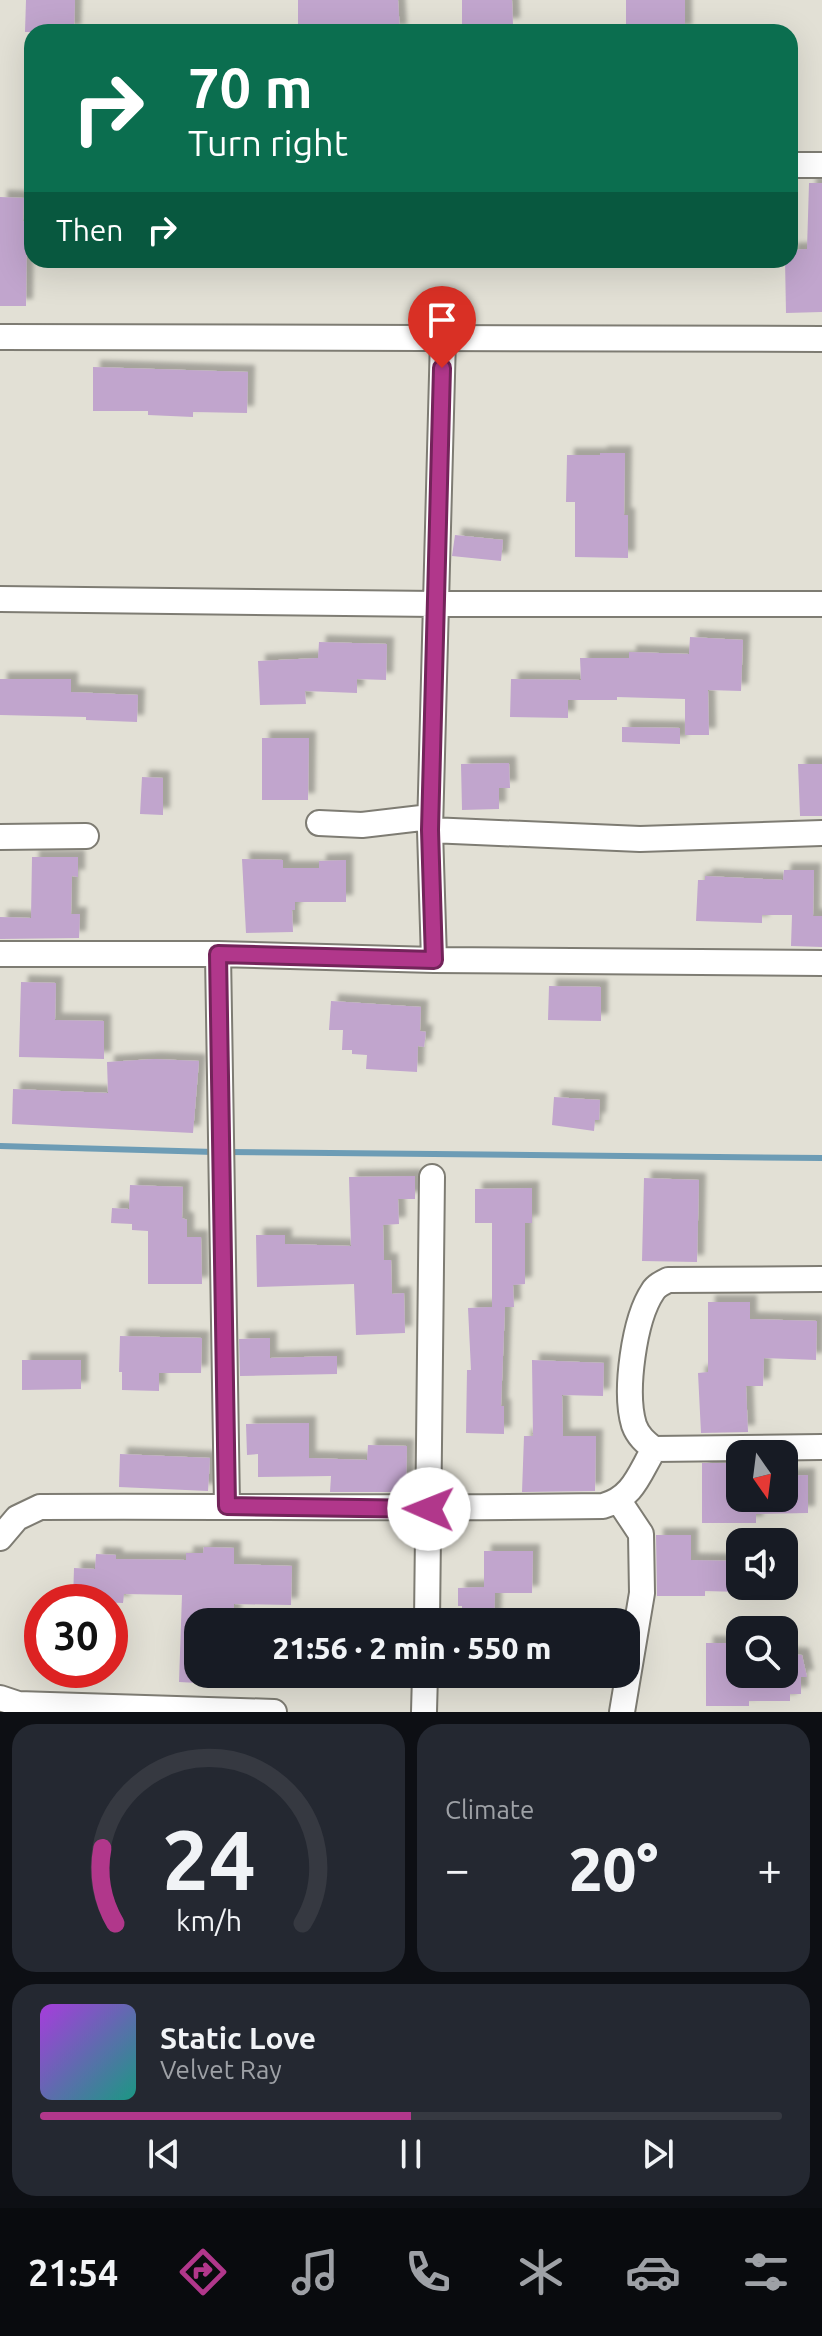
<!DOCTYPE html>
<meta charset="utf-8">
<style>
:root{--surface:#171b24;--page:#242831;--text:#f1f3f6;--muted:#9ea1a6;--line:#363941;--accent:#b1378b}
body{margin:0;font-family:Ubuntu,sans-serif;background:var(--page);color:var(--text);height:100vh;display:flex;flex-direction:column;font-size:30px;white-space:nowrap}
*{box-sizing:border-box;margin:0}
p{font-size:26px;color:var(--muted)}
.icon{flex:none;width:44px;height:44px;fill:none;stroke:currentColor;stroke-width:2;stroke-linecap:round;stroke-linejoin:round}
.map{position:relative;height:1712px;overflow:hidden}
.side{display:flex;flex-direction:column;gap:12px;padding:12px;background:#0d0f14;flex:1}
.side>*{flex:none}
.banner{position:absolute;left:24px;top:24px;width:774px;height:244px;border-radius:24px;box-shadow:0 8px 32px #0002;background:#0b6e4f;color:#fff;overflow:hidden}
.needle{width:52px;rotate:166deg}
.buttons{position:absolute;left:726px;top:1440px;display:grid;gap:16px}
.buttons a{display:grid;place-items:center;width:72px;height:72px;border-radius:16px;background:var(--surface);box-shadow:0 8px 32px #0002;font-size:40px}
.speed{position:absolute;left:24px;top:1584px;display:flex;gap:16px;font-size:40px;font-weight:700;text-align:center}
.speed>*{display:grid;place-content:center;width:104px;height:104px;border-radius:50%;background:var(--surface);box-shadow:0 8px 32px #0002;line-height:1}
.speed .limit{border:12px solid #d22;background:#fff;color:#111}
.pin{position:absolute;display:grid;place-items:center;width:68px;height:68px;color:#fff;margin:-82px -34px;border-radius:50% 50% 50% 0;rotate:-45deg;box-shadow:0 0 8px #0007}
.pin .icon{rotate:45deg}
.me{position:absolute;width:88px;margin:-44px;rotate:271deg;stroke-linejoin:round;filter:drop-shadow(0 0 6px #0008)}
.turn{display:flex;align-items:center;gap:28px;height:168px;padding:0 32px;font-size:36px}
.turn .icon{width:104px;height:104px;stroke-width:2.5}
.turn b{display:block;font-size:56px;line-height:68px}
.then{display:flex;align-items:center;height:76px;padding:0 32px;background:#0003;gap:16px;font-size:30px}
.big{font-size:60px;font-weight:800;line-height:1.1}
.side .widget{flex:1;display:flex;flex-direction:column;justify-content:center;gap:12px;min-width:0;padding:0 28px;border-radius:24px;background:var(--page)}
.side .dial{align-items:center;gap:0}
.dial svg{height:208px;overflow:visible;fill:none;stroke:var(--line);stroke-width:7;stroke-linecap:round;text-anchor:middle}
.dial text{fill:var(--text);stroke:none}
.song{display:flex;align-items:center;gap:24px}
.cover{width:96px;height:96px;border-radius:12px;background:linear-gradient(135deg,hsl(280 70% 55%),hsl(170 70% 35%))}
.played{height:8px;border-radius:4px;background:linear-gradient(90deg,var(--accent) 50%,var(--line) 50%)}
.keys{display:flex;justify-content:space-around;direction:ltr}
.heat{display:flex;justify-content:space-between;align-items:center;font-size:44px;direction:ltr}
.side .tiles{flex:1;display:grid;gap:12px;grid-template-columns:1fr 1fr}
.widget:last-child{grid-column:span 2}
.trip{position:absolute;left:184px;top:1608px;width:456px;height:80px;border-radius:24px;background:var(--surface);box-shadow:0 8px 32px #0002;font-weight:800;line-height:80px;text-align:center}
.dock{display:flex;height:128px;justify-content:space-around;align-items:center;background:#090b0e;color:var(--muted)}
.dock .icon{width:56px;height:56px}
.dock .current{color:var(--accent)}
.dock b{font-size:36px;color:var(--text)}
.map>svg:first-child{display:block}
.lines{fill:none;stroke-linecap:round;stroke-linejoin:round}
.stream{stroke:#6d9cb5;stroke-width:6}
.building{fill:#c1a5cd;filter:url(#shadow)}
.minor-casing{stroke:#7e7c73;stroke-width:28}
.minor{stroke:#fff;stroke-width:24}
.route-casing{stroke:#73245a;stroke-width:20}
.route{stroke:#b1378b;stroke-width:14}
</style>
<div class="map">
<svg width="822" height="1712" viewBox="0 0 822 1712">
<defs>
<filter id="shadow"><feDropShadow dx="7" dy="-7" stdDeviation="2" flood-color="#0004"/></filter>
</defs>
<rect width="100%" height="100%" fill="#e2e0d5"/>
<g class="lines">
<path class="stream" d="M0 1146 214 1152
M226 1152 822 1158"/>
</g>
<path class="building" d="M26 0H75L74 32H25Z
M298 0H398L400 32H298Z
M462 0H512L513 25 462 26Z
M626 0H685V32H626Z
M809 183H822V312L786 313 785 260H790V250L807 249Z
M0 197 24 198 23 221H27L26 306H0Z
M93 367 248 372 247 413 193 412V417L148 415V411H93Z
M600 453H625L624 515H628V558L575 557V502H566L567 455H600Z
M455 535 503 540 501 561 452 556Z
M690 637 743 640 741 691 708 690 709 735H685V699L617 697V700H568V718L510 717 511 679 581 680 580 658H629V652L689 654Z
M319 642 387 644 386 680 357 679V693L305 691 306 704 260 705 258 661 318 658Z
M0 679H71V692L138 695 137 722 86 720V717L0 715Z
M622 727 680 728V744L622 742Z
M262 738H309L308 800H262Z
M509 763 510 788H499V809L462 810 461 764Z
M798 764H822V816H800Z
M142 777 163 778V815L140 814Z
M32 857H78V877L72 876 71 914H80L79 938 0 939V917L31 918Z
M242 859 283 860V868H319V861L346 860V902H295V910H292L293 932 246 933Z
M784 870H814L813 916H822V947L791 946 792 915H762V923L696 921 698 880H705V876L783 880Z
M21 982 56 983 55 1020 104 1021V1059L19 1057Z
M549 986 601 987V1021L548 1020Z
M331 1001 421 1007 420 1031 426 1032 424 1047 418 1046 417 1072 366 1069 367 1055 352 1054V1050H342L343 1030H329Z
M154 1059 199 1061 193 1133 12 1124 13 1089 108 1093 107 1062Z
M554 1097 600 1100 599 1120H595L594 1131 552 1125Z
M415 1176V1199H398L399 1224 383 1225 384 1260H391L392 1294 404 1293 405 1333 356 1335 354 1284 257 1287 256 1235H285V1244L351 1246 349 1177Z
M644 1178 699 1180 697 1262 642 1261Z
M130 1185 183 1187 182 1218 187 1220V1237H201L202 1284H148V1231L132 1230V1224L111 1223 112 1208 129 1209Z
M532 1188V1223H525V1284L513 1285 514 1307H505L501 1406H504V1434L466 1433 467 1370H471L468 1308 492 1307V1223H475V1189Z
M708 1302H750V1319L817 1321 816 1360 764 1358 763 1386H746L748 1432 701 1433 698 1373 708 1372Z
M120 1336 202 1338 201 1373H159V1391L122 1390V1372H119Z
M270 1338V1358L337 1356V1374L240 1376 239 1339Z
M22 1360H81V1389L22 1390Z
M532 1360 604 1363 603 1396 562 1395 563 1436H596L595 1491 522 1492 524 1436H533Z
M309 1423V1458L367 1460 368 1445 407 1446 406 1492H330L331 1476 258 1477V1454L247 1455 246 1424Z
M120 1454 210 1458 208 1491 119 1487Z
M702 1463H740V1498H784V1476L808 1475V1513L756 1514V1523H702Z
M656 1535H691V1560L740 1561V1592L705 1591V1596H657Z
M204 1547 234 1548V1564L292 1566 291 1605 234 1604V1622H198V1683L179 1682 182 1595 124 1594 123 1603 73 1601 74 1568 95 1569 96 1554 116 1555V1559L186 1560V1553H203Z
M484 1551H533L532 1593H495L494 1622H462V1606H458V1588L484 1587Z
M706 1643H740V1674H784V1654L802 1655 807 1677H801V1694H790V1701H749V1706H706Z"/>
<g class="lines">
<g class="minor-casing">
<path id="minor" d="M790 165H822
M0 337 822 339
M0 599 435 604H822
M319 823 362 825 430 817
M430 830 640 839 822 833
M0 837 86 836
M0 954H218L434 960 822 963
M218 954 227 1506
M434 960 430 830 443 338
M822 1279 668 1280C662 1283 656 1286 653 1291 634 1319 624 1392 634 1425 638 1436 645 1442 654 1449L822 1447
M619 1501 641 1534 642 1593 622 1712
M0 1538 17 1518 40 1507C228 1506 415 1509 603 1506 633 1498 639 1474 654 1449
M427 1622 432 1177
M0 1698 18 1704 274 1712
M424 1712 425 1674"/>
</g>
<use href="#minor" class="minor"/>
</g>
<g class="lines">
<g class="route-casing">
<path id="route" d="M429 1509 227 1506 218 954 434 960 430 830 442 368"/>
</g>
<use href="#route" class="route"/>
</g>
</svg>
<div class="buttons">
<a><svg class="needle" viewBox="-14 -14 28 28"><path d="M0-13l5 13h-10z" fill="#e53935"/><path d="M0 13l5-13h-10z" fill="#9ea1a6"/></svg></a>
<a><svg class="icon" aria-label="sound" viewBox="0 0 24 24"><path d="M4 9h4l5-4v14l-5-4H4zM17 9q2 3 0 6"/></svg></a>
<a><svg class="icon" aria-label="search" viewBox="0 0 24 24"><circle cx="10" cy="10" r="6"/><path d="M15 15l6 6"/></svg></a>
</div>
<div class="speed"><div class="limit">30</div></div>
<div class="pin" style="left:442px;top:368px;background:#d93025"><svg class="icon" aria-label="arrive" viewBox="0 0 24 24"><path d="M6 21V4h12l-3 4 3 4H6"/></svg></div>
<svg class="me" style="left:429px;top:1509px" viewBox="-20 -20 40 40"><circle r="19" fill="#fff"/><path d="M0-13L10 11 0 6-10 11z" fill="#b1378b"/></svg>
<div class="trip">21:56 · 2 min · 550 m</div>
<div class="banner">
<div class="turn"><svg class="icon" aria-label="right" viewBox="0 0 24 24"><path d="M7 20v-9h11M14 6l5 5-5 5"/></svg><div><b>70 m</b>Turn right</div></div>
<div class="then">Then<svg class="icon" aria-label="right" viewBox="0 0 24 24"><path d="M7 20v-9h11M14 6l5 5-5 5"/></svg></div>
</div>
</div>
<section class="side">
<div class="tiles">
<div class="widget dial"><svg viewBox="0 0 100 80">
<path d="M14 69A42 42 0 1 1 86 69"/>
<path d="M14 69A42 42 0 0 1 9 40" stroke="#b1378b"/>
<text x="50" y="56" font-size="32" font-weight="700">24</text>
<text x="50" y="72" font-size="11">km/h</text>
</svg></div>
<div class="widget"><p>Climate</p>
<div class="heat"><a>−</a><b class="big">20°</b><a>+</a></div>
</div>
<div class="widget">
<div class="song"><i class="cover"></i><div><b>Static Love</b><p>Velvet Ray</p></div></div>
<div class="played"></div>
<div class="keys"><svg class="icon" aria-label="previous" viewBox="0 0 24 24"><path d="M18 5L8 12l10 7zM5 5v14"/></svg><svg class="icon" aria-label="pause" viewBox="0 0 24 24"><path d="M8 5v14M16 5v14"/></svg><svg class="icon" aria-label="next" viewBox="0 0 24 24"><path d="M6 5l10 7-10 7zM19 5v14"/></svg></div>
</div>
</div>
</section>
<nav class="dock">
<b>21:54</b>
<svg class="icon current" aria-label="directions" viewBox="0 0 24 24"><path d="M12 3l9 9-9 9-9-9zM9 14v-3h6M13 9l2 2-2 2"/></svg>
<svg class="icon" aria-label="music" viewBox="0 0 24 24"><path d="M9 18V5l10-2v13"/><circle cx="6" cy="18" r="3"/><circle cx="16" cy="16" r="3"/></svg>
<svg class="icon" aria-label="phone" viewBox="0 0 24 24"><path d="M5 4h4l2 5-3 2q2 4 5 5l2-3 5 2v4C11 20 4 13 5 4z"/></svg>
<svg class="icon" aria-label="climate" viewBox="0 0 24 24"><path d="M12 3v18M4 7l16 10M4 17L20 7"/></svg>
<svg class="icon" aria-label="car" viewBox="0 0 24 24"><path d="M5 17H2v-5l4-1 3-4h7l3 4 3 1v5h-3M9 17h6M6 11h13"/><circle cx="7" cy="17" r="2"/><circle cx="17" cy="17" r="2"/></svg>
<svg class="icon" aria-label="filters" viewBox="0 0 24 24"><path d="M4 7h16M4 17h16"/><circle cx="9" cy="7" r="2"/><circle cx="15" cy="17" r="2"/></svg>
</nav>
